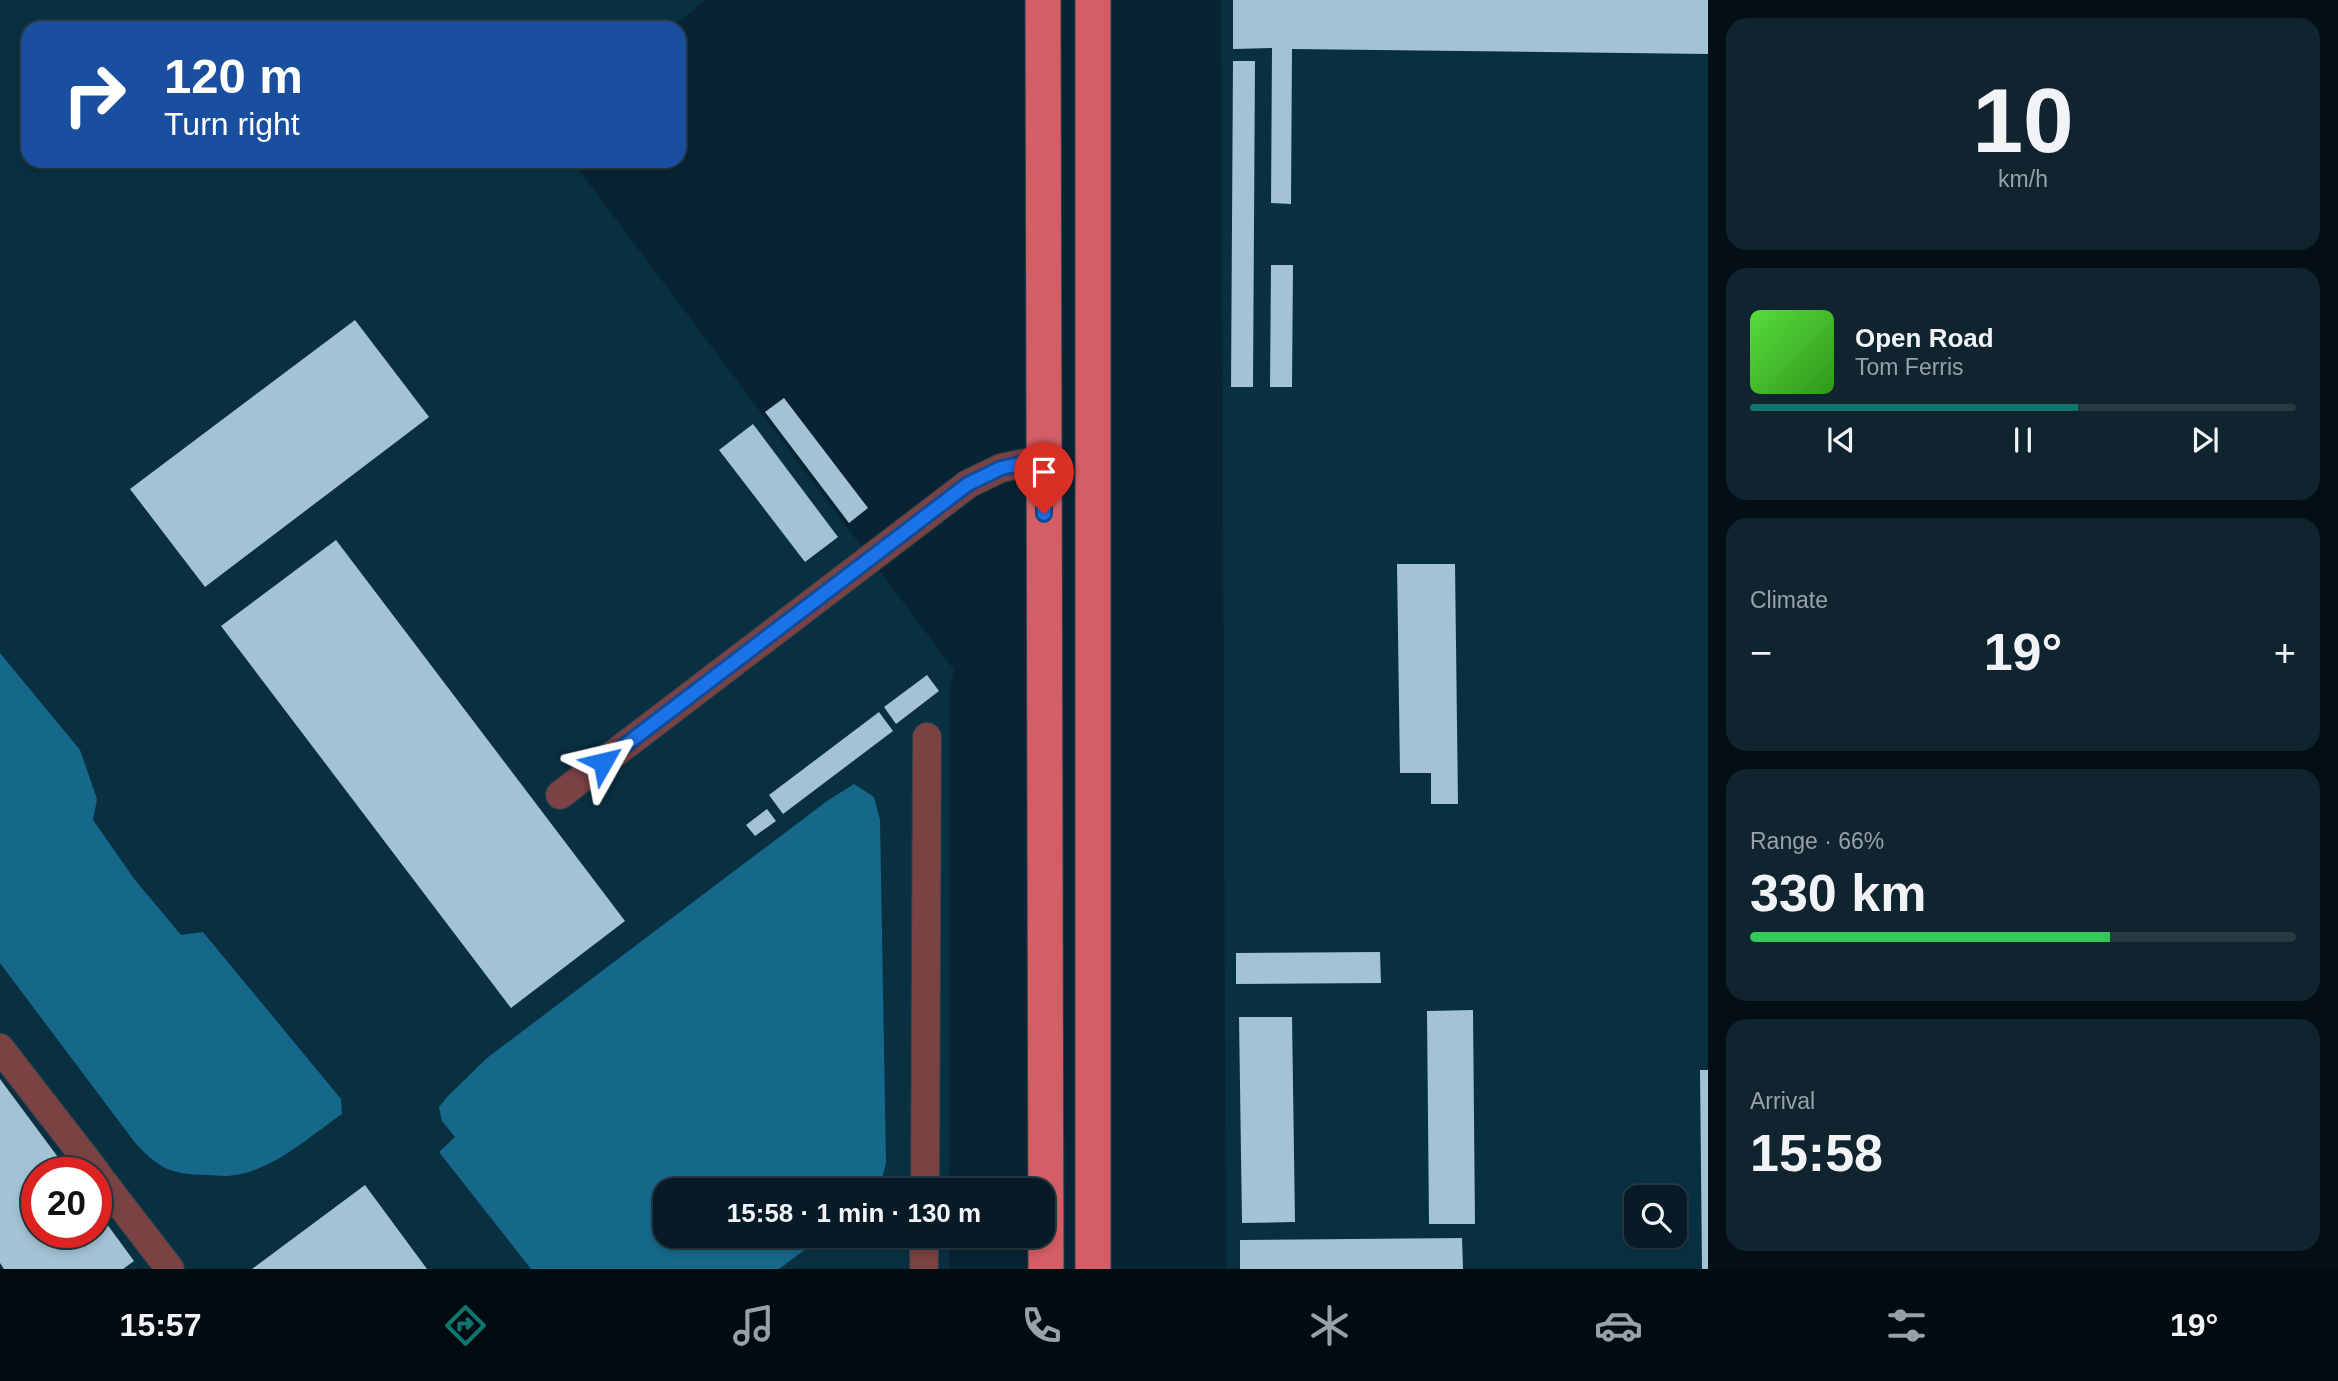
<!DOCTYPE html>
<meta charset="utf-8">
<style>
:root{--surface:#061b26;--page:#0f242e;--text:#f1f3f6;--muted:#98a1a7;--line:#273943;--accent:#0f766e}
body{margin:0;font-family:Helvetica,sans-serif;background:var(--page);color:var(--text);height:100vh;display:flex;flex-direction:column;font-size:26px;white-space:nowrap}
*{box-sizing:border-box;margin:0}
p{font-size:23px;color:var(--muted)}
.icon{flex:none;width:38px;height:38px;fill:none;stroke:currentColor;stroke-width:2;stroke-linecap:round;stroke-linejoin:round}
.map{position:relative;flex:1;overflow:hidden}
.drawer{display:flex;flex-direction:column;gap:18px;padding:18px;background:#030f15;width:630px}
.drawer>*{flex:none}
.top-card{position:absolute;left:21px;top:21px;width:665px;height:147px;border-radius:21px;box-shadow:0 4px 10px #0003,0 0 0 2px var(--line);background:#1a4fa0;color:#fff;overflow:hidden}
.buttons{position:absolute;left:1624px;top:1185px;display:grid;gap:14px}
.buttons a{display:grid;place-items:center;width:63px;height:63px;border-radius:14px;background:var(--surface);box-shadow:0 4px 10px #0003,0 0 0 2px var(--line);font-size:35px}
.speed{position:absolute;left:21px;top:1157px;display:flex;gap:14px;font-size:35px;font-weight:700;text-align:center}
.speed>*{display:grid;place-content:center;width:91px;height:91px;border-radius:50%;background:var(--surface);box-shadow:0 4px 10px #0003,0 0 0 2px var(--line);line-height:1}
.speed .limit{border:10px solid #d22;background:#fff;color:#111}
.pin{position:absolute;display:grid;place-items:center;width:60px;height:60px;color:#fff;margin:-72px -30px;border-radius:50% 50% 50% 0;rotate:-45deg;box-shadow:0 0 7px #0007}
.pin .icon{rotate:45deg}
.me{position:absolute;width:77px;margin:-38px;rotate:53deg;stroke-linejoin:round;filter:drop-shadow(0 0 5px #0008)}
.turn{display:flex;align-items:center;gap:24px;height:147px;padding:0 28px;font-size:32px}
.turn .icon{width:91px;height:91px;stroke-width:2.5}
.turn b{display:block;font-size:49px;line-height:60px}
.big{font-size:52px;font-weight:600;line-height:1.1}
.drawer .card{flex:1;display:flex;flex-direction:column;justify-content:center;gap:10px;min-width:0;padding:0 24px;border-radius:21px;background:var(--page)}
.drawer .dial{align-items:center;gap:0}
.dial b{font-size:91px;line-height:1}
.song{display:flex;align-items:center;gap:21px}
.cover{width:84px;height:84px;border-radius:10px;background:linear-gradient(135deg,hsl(110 70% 55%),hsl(110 70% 35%))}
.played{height:7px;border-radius:4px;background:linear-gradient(90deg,var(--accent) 60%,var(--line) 60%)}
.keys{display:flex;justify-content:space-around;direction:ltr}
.heat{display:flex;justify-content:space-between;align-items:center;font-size:38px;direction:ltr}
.charge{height:10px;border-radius:5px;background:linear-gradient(90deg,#34c759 66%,var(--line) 0)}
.trip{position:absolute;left:653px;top:1178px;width:402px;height:70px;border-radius:21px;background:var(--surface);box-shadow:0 4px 10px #0003,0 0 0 2px var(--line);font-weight:600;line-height:70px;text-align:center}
.dock{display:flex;height:112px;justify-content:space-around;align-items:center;background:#020b0f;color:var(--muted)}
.dock .icon{width:49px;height:49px}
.dock .on{color:var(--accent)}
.dock b{font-size:32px;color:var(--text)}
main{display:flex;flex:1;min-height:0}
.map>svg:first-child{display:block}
.built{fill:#093041;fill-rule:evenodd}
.water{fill:#16688b}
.building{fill:#a3c2d4}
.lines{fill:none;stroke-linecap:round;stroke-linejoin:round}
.minor-casing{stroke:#26414e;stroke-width:30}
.major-casing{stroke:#26414e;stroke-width:37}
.minor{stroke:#7b4244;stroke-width:28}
.major{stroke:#d45e65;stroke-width:35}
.route-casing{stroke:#114b97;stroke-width:18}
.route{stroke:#1a73e8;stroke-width:12}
</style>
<main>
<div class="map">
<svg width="1708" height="1269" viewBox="0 0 1708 1269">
<rect width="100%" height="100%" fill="#082432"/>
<path class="built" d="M0 0H706L671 28H28V161H572L954 670 949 691V1190H665V1236H949V1269H0ZM37 1172H96V1232H37Z
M1221 0H1708V1269H1226ZM1636 1197H1675V1236H1636Z"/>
<path class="water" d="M0 653 80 750 97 799 93 820 135 880 181 935 203 932 341 1099 342 1114C310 1136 274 1170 234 1175 226 1177 216 1175 207 1175 171 1174 161 1170 136 1144L0 963Z
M854 784 874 797 880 820 886 1163 880 1186 877 1190H665V1236H823L779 1269H531L439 1152 455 1137 442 1121 439 1107 448 1096 487 1058 827 801Z"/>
<path class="building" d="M1233 0H1708V54L1292 49 1291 204 1271 203 1272 48 1233 49Z
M1233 61H1255L1253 387H1231Z
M1271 265H1293L1292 387H1270Z
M355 320 429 417 205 587 130 489Z
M784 398 868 508 849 523 765 412Z
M753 424 838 537 805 562 719 450Z
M336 540 625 921 511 1008 221 626Z
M1397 564H1455L1458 804H1431V773H1400Z
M927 675 939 691 896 724 884 707Z
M879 712 893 731 783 814 769 795Z
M767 809 776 821 755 836 746 825Z
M1380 952 1381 983 1236 984V953Z
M1473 1010 1475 1224H1429L1427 1011Z
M1239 1017H1292L1295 1222 1242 1223Z
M1700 1070H1708V1269H1702Z
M0 1079 69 1172H37V1232H96V1209L134 1261 123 1269H4L0 1263Z
M365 1185 427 1269H252Z
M1462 1238 1463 1269H1240V1240Z"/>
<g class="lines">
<g class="minor-casing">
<path id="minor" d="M560 795 968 484 1001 468 1044 459
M0 1048 96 1172
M96 1173 170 1269
M925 1190 927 737
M924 1269V1236"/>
</g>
<g class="major-casing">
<path id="major" d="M1043 0 1046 1269
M1093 0V1269"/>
</g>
<use href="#minor" class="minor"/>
<use href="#major" class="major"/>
</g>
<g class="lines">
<g class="route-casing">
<path id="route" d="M603 762 968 484 1001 468 1044 459V514"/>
</g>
<use href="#route" class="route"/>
</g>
</svg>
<div class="buttons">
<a><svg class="icon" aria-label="search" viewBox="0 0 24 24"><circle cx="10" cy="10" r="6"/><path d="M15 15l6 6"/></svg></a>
</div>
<div class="speed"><div class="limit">20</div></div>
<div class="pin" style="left:1044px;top:514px;background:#d93025"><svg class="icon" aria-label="arrive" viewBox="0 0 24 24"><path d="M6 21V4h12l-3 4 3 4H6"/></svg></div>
<svg class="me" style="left:603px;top:762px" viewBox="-20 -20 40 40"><path d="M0-17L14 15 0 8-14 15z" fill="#1a73e8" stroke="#fff" stroke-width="4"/></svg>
<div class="trip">15:58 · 1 min · 130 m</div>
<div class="top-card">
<div class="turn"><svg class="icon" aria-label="right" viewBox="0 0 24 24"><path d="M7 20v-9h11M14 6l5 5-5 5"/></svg><div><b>120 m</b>Turn right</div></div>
</div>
</div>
<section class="drawer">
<div class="card dial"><b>10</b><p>km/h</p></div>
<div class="card">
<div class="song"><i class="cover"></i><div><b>Open Road</b><p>Tom Ferris</p></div></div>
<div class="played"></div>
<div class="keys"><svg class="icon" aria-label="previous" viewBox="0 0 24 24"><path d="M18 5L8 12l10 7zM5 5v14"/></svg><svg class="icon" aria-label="pause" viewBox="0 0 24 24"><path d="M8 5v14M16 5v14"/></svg><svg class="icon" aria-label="next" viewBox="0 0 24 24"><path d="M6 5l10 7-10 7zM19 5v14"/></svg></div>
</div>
<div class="card"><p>Climate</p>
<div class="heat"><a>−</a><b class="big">19°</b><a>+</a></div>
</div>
<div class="card"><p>Range · 66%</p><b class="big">330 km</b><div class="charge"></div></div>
<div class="card"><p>Arrival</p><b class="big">15:58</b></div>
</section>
</main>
<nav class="dock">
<b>15:57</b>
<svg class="icon on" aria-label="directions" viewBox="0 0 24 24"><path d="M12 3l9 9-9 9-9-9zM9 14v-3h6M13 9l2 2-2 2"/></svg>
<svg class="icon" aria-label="music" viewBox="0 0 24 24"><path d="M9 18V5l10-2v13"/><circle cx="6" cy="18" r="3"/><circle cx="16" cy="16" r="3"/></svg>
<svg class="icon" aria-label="phone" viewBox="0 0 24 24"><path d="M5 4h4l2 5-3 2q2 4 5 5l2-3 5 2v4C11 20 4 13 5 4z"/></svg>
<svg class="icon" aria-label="climate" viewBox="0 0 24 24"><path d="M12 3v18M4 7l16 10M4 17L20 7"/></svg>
<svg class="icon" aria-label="car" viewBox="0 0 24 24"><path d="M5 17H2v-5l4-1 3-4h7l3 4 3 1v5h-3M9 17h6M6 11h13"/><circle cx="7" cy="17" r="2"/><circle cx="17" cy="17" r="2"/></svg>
<svg class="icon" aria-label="filters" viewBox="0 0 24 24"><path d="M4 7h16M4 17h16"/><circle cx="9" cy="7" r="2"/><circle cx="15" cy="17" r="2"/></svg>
<b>19°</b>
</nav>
